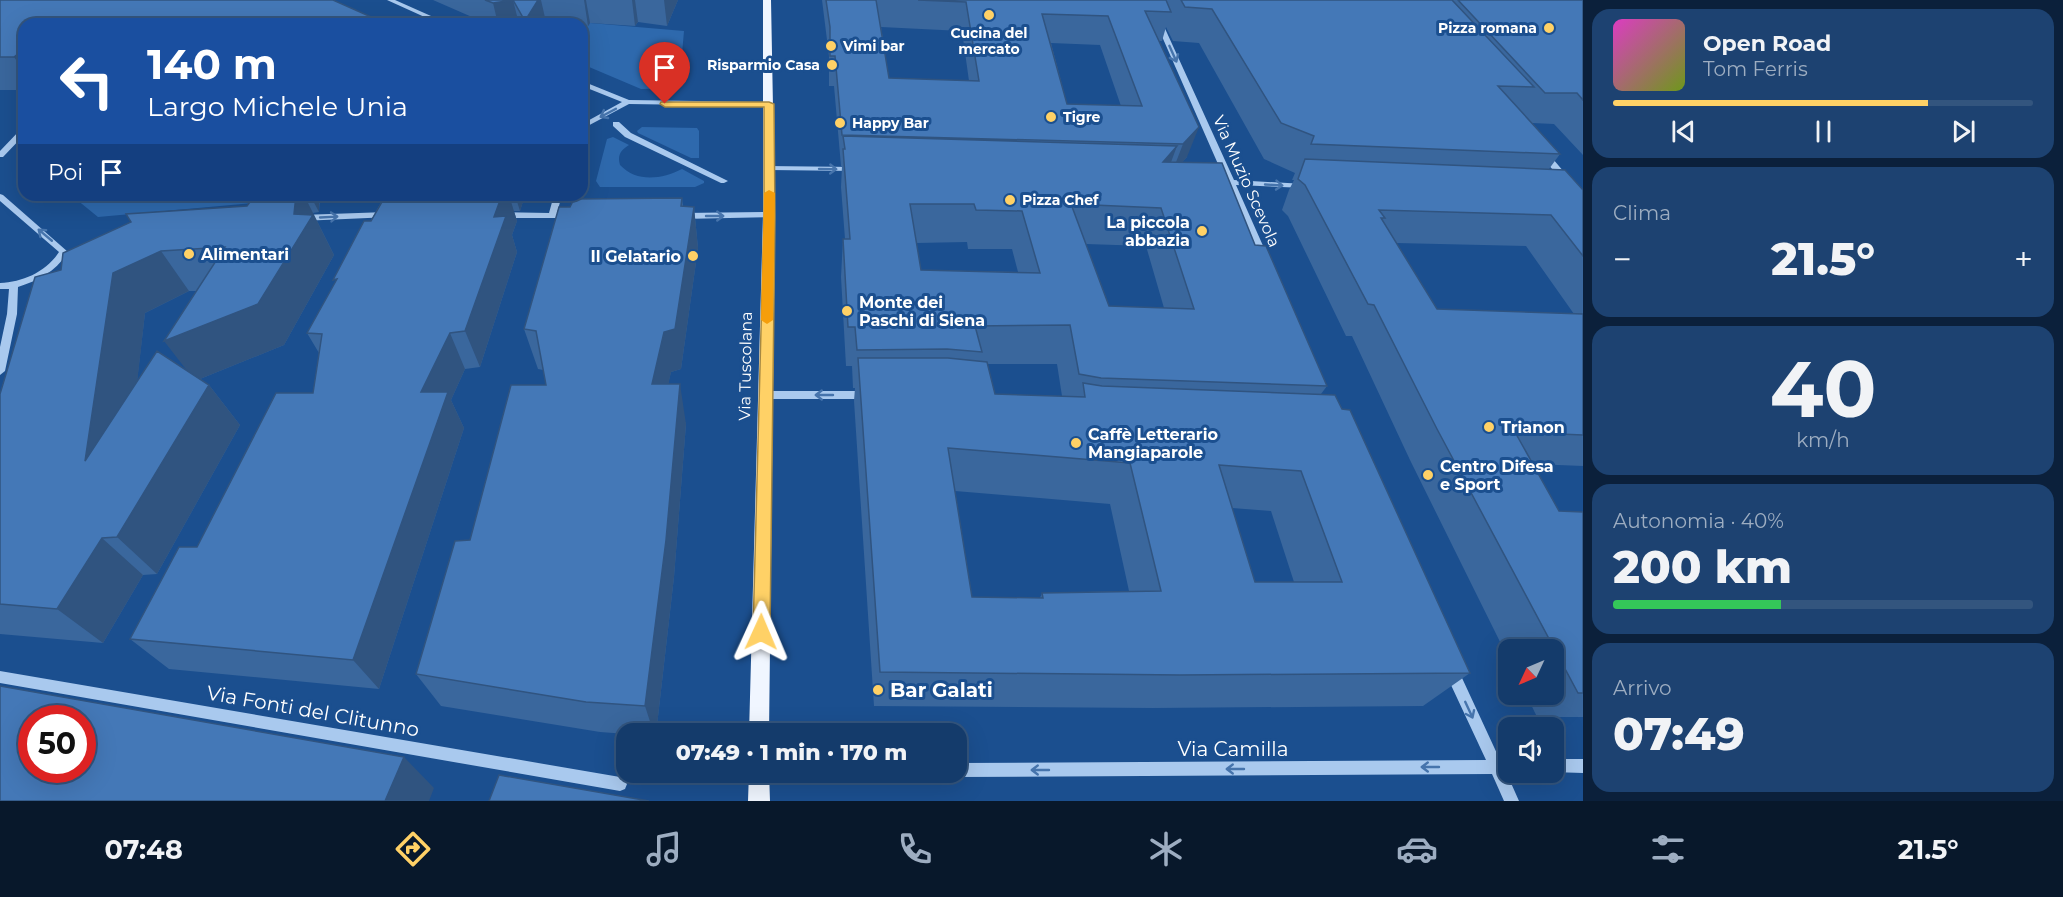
<!DOCTYPE html>
<html lang="it">
<meta charset="utf-8">
<style>
:root{--surface:#143b6b;--page:#1d4271;--text:#f1f3f6;--muted:#9dadc1;--line:#33557e;--accent:#ffd166}
body{margin:0;font-family:Montserrat,sans-serif;background:var(--page);color:var(--text);height:100vh;display:flex;flex-direction:column;font-size:22px;white-space:nowrap}
*{box-sizing:border-box;margin:0}
p{font-size:20px;color:var(--muted)}
.icon{flex:none;width:33px;height:33px;fill:none;stroke:currentColor;stroke-width:2;stroke-linecap:round;stroke-linejoin:round}
.map{position:relative;flex:1;overflow:hidden}
.side{display:flex;flex-direction:column;gap:9px;padding:9px;background:#0b203b;width:480px}
.side>*{flex:none}
.hud{position:absolute;left:18px;top:18px;width:570px;height:183px;border-radius:18px;box-shadow:0 6px 24px #0002,0 0 0 2px var(--line);background:#1a4fa0;color:#fff;overflow:hidden}
.needle{width:39px;rotate:226deg}
.controls{position:absolute;left:1498px;top:639px;display:grid;gap:12px}
.controls a{display:grid;place-items:center;width:66px;height:66px;border-radius:12px;background:var(--surface);box-shadow:0 6px 24px #0002,0 0 0 2px var(--line);font-size:30px}
.speed{position:absolute;left:18px;top:705px;display:flex;gap:12px;font-size:30px;font-weight:700;text-align:center}
.speed>*{display:grid;place-content:center;width:78px;height:78px;border-radius:50%;background:var(--surface);box-shadow:0 6px 24px #0002,0 0 0 2px var(--line);line-height:1}
.speed .limit{border:9px solid #d22;background:#fff;color:#111}
.pin{position:absolute;display:grid;place-items:center;width:51px;height:51px;color:#fff;margin:-62px -26px;border-radius:50% 50% 50% 0;rotate:-45deg;box-shadow:0 0 6px #0007}
.pin .icon{rotate:45deg}
.me{position:absolute;width:66px;margin:-33px;rotate:1deg;stroke-linejoin:round;filter:drop-shadow(0 0 4px #0008)}
.turn{display:flex;align-items:center;gap:21px;height:126px;padding:0 30px;font-size:27px}
.turn .icon{width:78px;height:78px;stroke-width:2.5}
.turn b{display:block;font-size:42px;line-height:51px}
.then{display:flex;align-items:center;height:57px;padding:0 30px;background:#0003;gap:12px;font-size:22px}
.big{font-size:45px;font-weight:800;line-height:1.1}
.side .tile{flex:1;display:flex;flex-direction:column;justify-content:center;gap:9px;min-width:0;padding:0 21px;border-radius:18px;background:var(--page)}
.side .dial{align-items:center;gap:0}
.dial b{font-size:78px;line-height:1}
.song{display:flex;align-items:center;gap:18px}
.cover{width:72px;height:72px;border-radius:9px;background:linear-gradient(135deg,hsl(310 70% 55%),hsl(80 70% 35%))}
.played{height:6px;border-radius:3px;background:linear-gradient(90deg,var(--accent) 75%,var(--line) 75%)}
.keys{display:flex;justify-content:space-around;direction:ltr}
.heat{display:flex;justify-content:space-between;align-items:center;font-size:33px;direction:ltr}
.charge{height:9px;border-radius:4px;background:linear-gradient(90deg,#34c759 40%,var(--line) 0)}
.trip{position:absolute;left:616px;top:723px;width:351px;height:60px;border-radius:18px;background:var(--surface);box-shadow:0 6px 24px #0002,0 0 0 2px var(--line);font-weight:800;line-height:60px;text-align:center}
.tabs{display:flex;height:96px;justify-content:space-around;align-items:center;background:#08182b;color:var(--muted)}
.tabs .icon{width:42px;height:42px}
.tabs .on{color:var(--accent)}
.tabs b{font-size:27px;color:var(--text)}
main{display:flex;flex:1;min-height:0}
.map>svg:first-child{display:block}
.green{fill:#2e69ad}
.lines{fill:none;stroke-linecap:round;stroke-linejoin:round}
.minor{fill:#a9c9ee;fill-rule:evenodd}
.major{fill:#f0f6ff;fill-rule:evenodd}
.wall{fill:#3a679d;fill-rule:evenodd}
.shaded-wall{fill:#305480}
.building{fill:#4478b7;stroke:#305480;stroke-width:1.5;fill-rule:evenodd}
.oneway{stroke:#4674ac}
.route{fill:#ffd166;stroke:#a68842;stroke-width:1.5}
.slow{fill:#f59e0b}
.poi-dot{fill:#ffd166;stroke:#1b4f8f;stroke-width:2}
.labels{text-anchor:middle;stroke-width:6;stroke-linejoin:round;paint-order:stroke}
.far-poi-label{font-size:14px;font-weight:bold;fill:#fff;stroke:#1b4f8f;text-anchor:start}
.street-label{font-size:16px;fill:#fff;stroke:#1b4f8f}
.poi-label{font-size:16px;font-weight:bold;fill:#fff;stroke:#1b4f8f;text-anchor:start}
.near-poi-label{font-size:20px;font-weight:bold;fill:#fff;stroke:#1b4f8f;text-anchor:start}
.near-street-label{font-size:20px;fill:#fff;stroke:#1b4f8f}
</style>
<main>
<div class="map">
<svg width="1583" height="801" viewBox="0 0 1583 801">
<rect width="100%" height="100%" fill="#1b4f8f"/>
<path class="green" d="M590 23 684 31 679 88 641 89 582 64V26H588Z
M642 127 697 128 699 131V158H691L638 133 637 131Z
M613 137 629 145C621 150 617 155 620 165 637 183 662 179 682 169L704 181V183L695 187H600L596 181 607 139Z
M71 195H269L264 202 98 217Z"/>
<g class="lines">
<path class="minor" d="M387 0H395L449 24H440Z
M1146 0H1152L1234 180 1305 184 1309 186 1305 188 1236 185 1268 257 1267 259 1264 260 1260 257 1227 185 1221 182 1225 180Z
M582 81 629 100 769 102 773 104 769 106 629 104 582 129V124L622 102 582 86Z
M613 122H619L631 133 728 181 724 183H721L625 137 613 126Z
M21 129H24V135L3 157H0V151Z
M1541 152H1547L1570 179V183H1564L1541 156Z
M766 166 856 167 860 169 856 171 769 170 765 168Z
M0 194 3 195 68 252C56 271 40 280 18 287L17 314 5 371 0 375V347L7 314 9 289H0V283C23 282 46 272 59 252L0 201Z
M554 195H562L557 213 573 214V218H502L498 215 502 212 549 213Z
M387 212 391 215 390 217 301 221 297 218 301 215Z
M769 212 773 215 772 217 682 219 678 216 682 213Z
M766 391H867L872 395 867 399H766L761 395Z
M1451 664 1456 665 1500 760H1509V772H1513L1507 774 1519 801H1504L1492 774 957 777 952 775 951 772H957V763L1486 760 1444 670 1446 665Z
M0 671 620 777 625 779 627 784 625 789 620 791 0 683Z
M1554 759H1583V773L1552 772H1554Z"/>
<path class="major" d="M763 0H771L775 215 769 734H749L763 215Z
M749 772H769L770 801H748Z"/>
</g>
<path class="wall" d="M0 0 24 24V90H0Z
M433 0H678L667 26 638 22 635 26 590 23 588 26H582V24H563L546 22 545 24H488Z
M822 0H1583V155L1554 124 1532 123 1560 154 1549 169 1583 190V466L1533 464 1559 511 1583 512V717H1537L1526 694H1554V650H1509V660L1410 460 1352 336H1346L1288 216 1282 210 1289 190 1294 180H1292L1295 173 1264 159 1199 43 1173 41 1166 27 1162 41H1159L1187 157 1182 162 1255 245 1327 386 1321 394 1342 409 1470 673 1423 706 1153 708 874 706 854 401 855 388H853L852 366H846L841 277 843 239H845L841 187 842 166H841L834 86H829V56ZM881 27 962 31 969 81 889 78ZM1051 43 1100 45 1121 106 1067 104ZM967 242 968 249H1012L1018 272 921 270 916 243ZM1396 243 1526 246 1574 314 1437 309ZM1086 244 1146 246 1164 308 1109 306ZM987 364H1057L1062 396 995 394ZM955 491 1110 504 1129 591 1042 593 1040 598 972 597ZM1232 508 1271 511 1294 582H1255Z
M132 195H152L140 201Z
M255 195H525L520 211H514L517 221 512 235 517 252 480 367 465 369 451 400 464 428 379 689 169 669 130 639 197 547 313 393 319 353 307 333 384 197 320 196 319 212 313 213 334 255 284 345 200 379 209 385 240 425 157 574 143 575 103 643 0 634V394L61 270 247 206ZM189 291H196L187 370 137 381 145 313Z
M682 198 683 206 694 207 698 248 681 369 671 372 668 384 686 424 674 577 656 734H627L600 732 441 706 416 674 470 540 546 385 543 370 538 369 524 329 570 207Z"/>
<path class="shaded-wall" d="M513 0 519 24H498L493 3Z
M538 0H541L546 22 545 24H525V21Z
M584 0H586L590 23 588 26Z
M632 0H635L638 22 635 26Z
M664 0H678L667 26Z
M24 49V71L14 57Z
M1199 127 1187 157 1171 175 1183 144Z
M1177 146 1163 184V162Z
M136 195H152L140 201Z
M296 195H304L334 255 284 345 195 381 164 341 294 214Z
M310 195H319V212Z
M502 195H509L517 221 512 235 517 252 480 367 465 331 494 217Z
M515 195H525L520 211Z
M694 207 698 248 681 369 671 372 660 424 652 384Z
M161 251 189 291 145 313 124 499 85 461 113 273Z
M450 333 465 369 451 400 464 428 379 689 353 660 421 392Z
M680 384 686 424 674 577 656 734H654L645 706Z
M209 385 240 425 157 574 117 537Z
M102 538 143 575 103 643 57 609Z
M404 757 434 788 429 801H385Z"/>
<path class="building" d="M0 0H333L387 24H24V49L14 57H0Z
M485 0H513L493 3Z
M513 0H538L525 21Z
M826 0H876L889 78 979 81 966 2 918 0H1166L1171 12 1145 11 1199 127 1183 144 842 135 835 56H830V27ZM1042 14 1108 16 1142 106 1067 104Z
M1181 0H1452L1534 87 1498 86 1560 154 1311 144 1314 136 1281 123 1212 9 1185 7Z
M1458 0H1583V100L1577 93H1545Z
M843 136 1177 146 1163 162 1222 163 1255 245 1266 246 1327 386 1101 378 1079 374 1070 325 975 326 982 352 947 349 857 350 855 327H848L843 239H850L843 149H845ZM910 204H974L976 210 1022 211 1040 273 921 270ZM1071 204 1161 208 1194 309 1109 306Z
M1305 159 1565 170 1583 190V256L1551 215 1379 210 1385 218H1381L1437 309 1583 314V435L1515 432 1559 511 1583 512V693H1578L1437 429 1374 305 1368 304 1305 185 1298 179Z
M255 195H296L294 214 313 215 258 304 164 341 225 247 161 251 113 273 85 461 157 351 209 385 117 537 102 538 57 609 0 604V394L35 277 61 270 63 253 131 222 126 214 247 206Z
M386 195H502L494 217 506 216 465 331 450 333 421 392H448L353 660 130 639 179 547H197L276 393H313L322 334 307 333 337 279 333 280 364 221H371Z
M682 198 681 206 694 207 675 329 664 332 652 384H680L666 540 645 706 586 702 416 674 455 541 470 540 511 385H546L536 331 524 329 559 207H570L574 199Z
M858 358H948L987 362 995 394 1085 397 1083 383 1102 386 1335 395 1342 409 1350 410 1470 673 1180 675 880 672ZM948 448 1130 463 1161 591 1042 593 1043 598 972 597ZM1219 465 1301 471 1342 582H1255Z
M0 686 404 757 385 801H0ZM32 718H82V770H32Z
M499 775 649 801H489Z"/>
<defs><path id="oneway-shaft" d="M-6 0H5M1.5-3L5.5 0L1.5 3" fill="none" stroke-width="1.6" stroke-linecap="round" stroke-linejoin="round" transform="scale(1.5)"/></defs>
<g class="oneway">
<use href="#oneway-shaft" transform="translate(1173 54) rotate(66)"/>
<use href="#oneway-shaft" transform="translate(608 113) rotate(152)"/>
<use href="#oneway-shaft" transform="translate(828 169) rotate(1)"/>
<use href="#oneway-shaft" transform="translate(1274 185) rotate(3)"/>
<use href="#oneway-shaft" transform="translate(715 216)"/>
<use href="#oneway-shaft" transform="translate(329 217) rotate(-3)"/>
<use href="#oneway-shaft" transform="translate(45 235) rotate(-140)"/>
<use href="#oneway-shaft" transform="translate(824 395) rotate(180)"/>
<use href="#oneway-shaft" transform="translate(1469 710) rotate(65)"/>
<use href="#oneway-shaft" transform="translate(1430 767) rotate(180)"/>
<use href="#oneway-shaft" transform="translate(1235 769) rotate(180)"/>
<use href="#oneway-shaft" transform="translate(1040 770) rotate(180)"/>
</g>
<path class="route" d="M661 102H769L774 104 775 216 770 632 767 638 761 640 755 638 753 632 764 216V107H665L660 104Z"/>
<path class="slow" d="M769 190 775 193 773 320 767 324 761 320 764 193Z"/>
<g class="poi-dot">
<circle cx="989" cy="15" r="6"/>
<circle cx="1549" cy="28" r="6"/>
<circle cx="831" cy="46" r="6"/>
<circle cx="832" cy="65" r="6"/>
<circle cx="1051" cy="117" r="6"/>
<circle cx="840" cy="123" r="6"/>
<circle cx="1010" cy="200" r="6"/>
<circle cx="1202" cy="231" r="6"/>
<circle cx="189" cy="254" r="6"/>
<circle cx="693" cy="256" r="6"/>
<circle cx="847" cy="311" r="6"/>
<circle cx="1489" cy="427" r="6"/>
<circle cx="1076" cy="443" r="6"/>
<circle cx="1428" cy="475" r="6"/>
<circle cx="878" cy="690" r="6"/>
</g>
<g class="labels">
<g class="far-poi-label">
<text x="1537" y="33" text-anchor="end">Pizza romana</text>
<text x="989" y="38" text-anchor="middle">Cucina del<tspan x="989" dy="16">mercato</tspan></text>
<text x="843" y="51">Vimi bar</text>
<text x="820" y="70" text-anchor="end">Risparmio Casa</text>
<text x="1063" y="122">Tigre</text>
<text x="852" y="128">Happy Bar</text>
<text x="1022" y="205">Pizza Chef</text>
</g>
<g class="street-label">
<text transform="translate(1247 181) rotate(66)" y="6">Via Muzio Scevola</text>
<text transform="translate(745 366) rotate(-89)" y="6">Via Tuscolana</text>
</g>
<g class="poi-label">
<text x="1190" y="228" text-anchor="end">La piccola<tspan x="1190" dy="18">abbazia</tspan></text>
<text x="201" y="260">Alimentari</text>
<text x="681" y="262" text-anchor="end">Il Gelatario</text>
<text x="859" y="308">Monte dei<tspan x="859" dy="18">Paschi di Siena</tspan></text>
<text x="1501" y="433">Trianon</text>
<text x="1088" y="440">Caffè Letterario<tspan x="1088" dy="18">Mangiaparole</tspan></text>
<text x="1440" y="472">Centro Difesa<tspan x="1440" dy="18">e Sport</tspan></text>
</g>
<g class="near-poi-label">
<text x="890" y="697">Bar Galati</text>
</g>
<g class="near-street-label">
<text transform="translate(313 711) rotate(10)" y="7">Via Fonti del Clitunno</text>
<text x="1233" y="756">Via Camilla</text>
</g>
</g>
</svg>
<div class="controls">
<a><svg class="needle" viewBox="-14 -14 28 28"><path d="M0-13l5 13h-10z" fill="#e53935"/><path d="M0 13l5-13h-10z" fill="#9dadc1"/></svg></a>
<a><svg class="icon" aria-label="sound" viewBox="0 0 24 24"><path d="M4 9h4l5-4v14l-5-4H4zM17 9q2 3 0 6"/></svg></a>
</div>
<div class="speed"><div class="limit">50</div></div>
<div class="pin" style="left:665px;top:104px;background:#d93025"><svg class="icon" aria-label="arrive" viewBox="0 0 24 24"><path d="M6 21V4h12l-3 4 3 4H6"/></svg></div>
<svg class="me" style="left:761px;top:632px" viewBox="-20 -20 40 40"><path d="M0-17L14 15 0 8-14 15z" fill="#ffd166" stroke="#fff" stroke-width="4"/></svg>
<div class="trip">07:49 · 1 min · 170 m</div>
<div class="hud">
<div class="turn"><svg class="icon" aria-label="left" viewBox="0 0 24 24"><path d="M17 20v-9H6M10 6l-5 5 5 5"/></svg><div><b>140 m</b>Largo Michele Unia</div></div>
<div class="then">Poi<svg class="icon" aria-label="arrive" viewBox="0 0 24 24"><path d="M6 21V4h12l-3 4 3 4H6"/></svg></div>
</div>
</div>
<section class="side">
<div class="tile">
<div class="song"><i class="cover"></i><div><b>Open Road</b><p>Tom Ferris</p></div></div>
<div class="played"></div>
<div class="keys"><svg class="icon" aria-label="previous" viewBox="0 0 24 24"><path d="M18 5L8 12l10 7zM5 5v14"/></svg><svg class="icon" aria-label="pause" viewBox="0 0 24 24"><path d="M8 5v14M16 5v14"/></svg><svg class="icon" aria-label="next" viewBox="0 0 24 24"><path d="M6 5l10 7-10 7zM19 5v14"/></svg></div>
</div>
<div class="tile"><p>Clima</p>
<div class="heat"><a>−</a><b class="big">21.5°</b><a>+</a></div>
</div>
<div class="tile dial"><b>40</b><p>km/h</p></div>
<div class="tile"><p>Autonomia · 40%</p><b class="big">200 km</b><div class="charge"></div></div>
<div class="tile"><p>Arrivo</p><b class="big">07:49</b></div>
</section>
</main>
<nav class="tabs">
<b>07:48</b>
<svg class="icon on" aria-label="directions" viewBox="0 0 24 24"><path d="M12 3l9 9-9 9-9-9zM9 14v-3h6M13 9l2 2-2 2"/></svg>
<svg class="icon" aria-label="music" viewBox="0 0 24 24"><path d="M9 18V5l10-2v13"/><circle cx="6" cy="18" r="3"/><circle cx="16" cy="16" r="3"/></svg>
<svg class="icon" aria-label="phone" viewBox="0 0 24 24"><path d="M5 4h4l2 5-3 2q2 4 5 5l2-3 5 2v4C11 20 4 13 5 4z"/></svg>
<svg class="icon" aria-label="climate" viewBox="0 0 24 24"><path d="M12 3v18M4 7l16 10M4 17L20 7"/></svg>
<svg class="icon" aria-label="car" viewBox="0 0 24 24"><path d="M5 17H2v-5l4-1 3-4h7l3 4 3 1v5h-3M9 17h6M6 11h13"/><circle cx="7" cy="17" r="2"/><circle cx="17" cy="17" r="2"/></svg>
<svg class="icon" aria-label="filters" viewBox="0 0 24 24"><path d="M4 7h16M4 17h16"/><circle cx="9" cy="7" r="2"/><circle cx="15" cy="17" r="2"/></svg>
<b>21.5°</b>
</nav>
